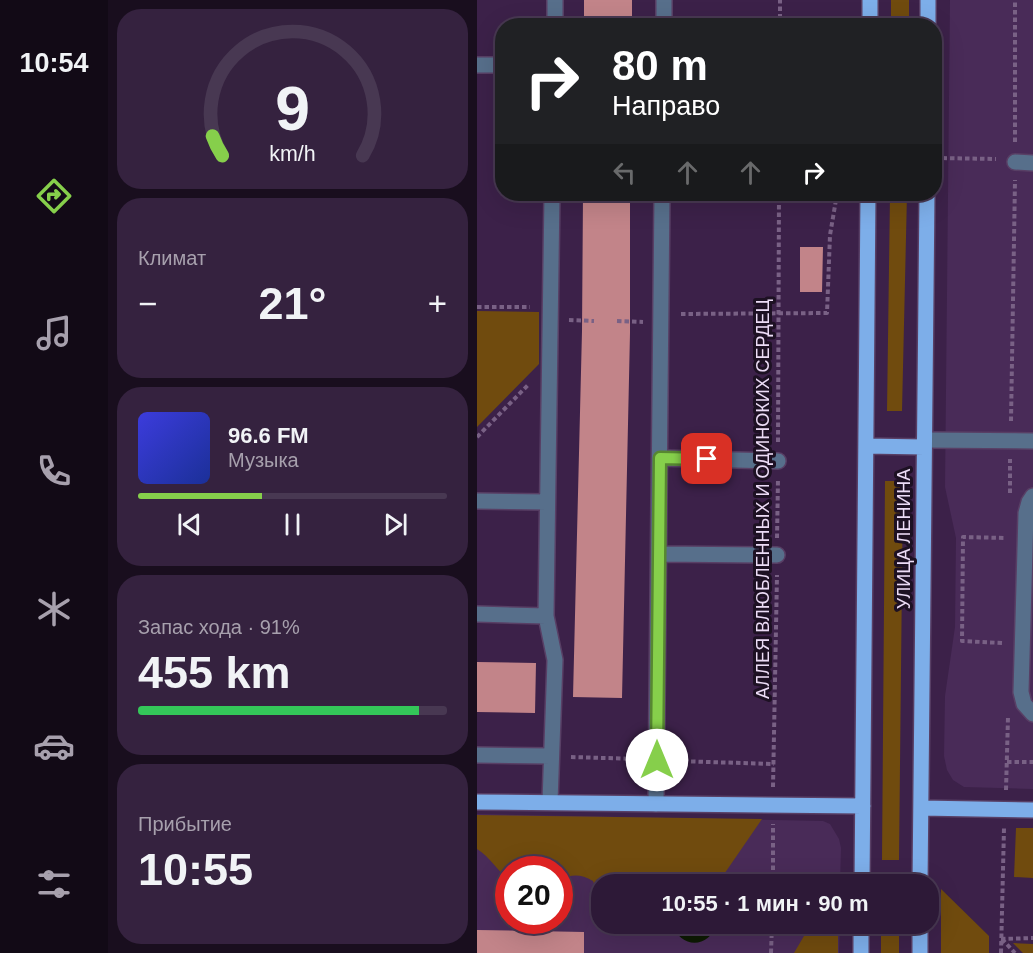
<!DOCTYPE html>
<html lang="ru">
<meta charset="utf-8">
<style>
:root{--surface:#2d1937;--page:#35223f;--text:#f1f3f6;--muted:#a7a0ad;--line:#483852;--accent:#86cf4b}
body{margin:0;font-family:Arial,sans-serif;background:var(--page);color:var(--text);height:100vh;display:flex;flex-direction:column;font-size:22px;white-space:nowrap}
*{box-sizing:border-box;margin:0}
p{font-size:20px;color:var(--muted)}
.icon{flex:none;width:33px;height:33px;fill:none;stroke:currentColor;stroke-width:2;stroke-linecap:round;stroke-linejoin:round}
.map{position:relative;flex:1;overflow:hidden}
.sheet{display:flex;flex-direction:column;gap:9px;padding:9px;background:#190e1e;width:369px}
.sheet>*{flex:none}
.guide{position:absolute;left:18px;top:18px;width:447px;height:183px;border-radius:24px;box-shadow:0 6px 24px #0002,0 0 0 2px var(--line);background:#202124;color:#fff;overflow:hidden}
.speed{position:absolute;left:18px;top:856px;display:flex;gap:12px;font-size:30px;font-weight:700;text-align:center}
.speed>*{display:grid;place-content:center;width:78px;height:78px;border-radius:50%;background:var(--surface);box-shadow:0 6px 24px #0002,0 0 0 2px var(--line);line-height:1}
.speed .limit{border:9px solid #d22;background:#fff;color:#111}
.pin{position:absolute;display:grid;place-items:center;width:51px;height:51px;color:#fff;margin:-26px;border-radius:12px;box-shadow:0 3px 9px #0006}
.me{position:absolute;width:66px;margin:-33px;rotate:0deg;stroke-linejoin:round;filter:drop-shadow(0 0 4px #0008)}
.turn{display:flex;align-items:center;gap:21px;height:126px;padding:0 18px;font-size:27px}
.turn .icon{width:78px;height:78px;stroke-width:2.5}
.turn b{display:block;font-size:42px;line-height:51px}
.lanes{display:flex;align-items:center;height:57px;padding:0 18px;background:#0003;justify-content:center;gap:30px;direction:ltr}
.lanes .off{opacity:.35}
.big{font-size:45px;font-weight:700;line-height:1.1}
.sheet .widget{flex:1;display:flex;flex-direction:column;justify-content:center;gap:9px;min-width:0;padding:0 21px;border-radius:24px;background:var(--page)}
.sheet .dial{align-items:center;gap:0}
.dial svg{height:156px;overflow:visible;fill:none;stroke:var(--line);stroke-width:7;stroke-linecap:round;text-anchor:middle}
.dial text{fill:var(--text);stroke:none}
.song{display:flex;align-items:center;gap:18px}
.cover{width:72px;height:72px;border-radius:9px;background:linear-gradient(135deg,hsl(240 70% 55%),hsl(230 70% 35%))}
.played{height:6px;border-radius:3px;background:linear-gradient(90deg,var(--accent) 40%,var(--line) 40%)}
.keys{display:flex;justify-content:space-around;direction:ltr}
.heat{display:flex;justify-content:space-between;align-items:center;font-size:33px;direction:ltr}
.charge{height:9px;border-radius:4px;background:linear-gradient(90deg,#34c759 91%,var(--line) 0)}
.trip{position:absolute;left:114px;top:874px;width:348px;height:60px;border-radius:24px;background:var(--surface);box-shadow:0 6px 24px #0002,0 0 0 2px var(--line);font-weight:700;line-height:60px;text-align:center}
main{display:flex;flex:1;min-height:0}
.tab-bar{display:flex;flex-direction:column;width:108px;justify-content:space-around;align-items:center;background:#120a16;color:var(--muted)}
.tab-bar .icon{width:42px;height:42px}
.tab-bar .on{color:var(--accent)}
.tab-bar b{font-size:27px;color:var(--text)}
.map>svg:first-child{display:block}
.built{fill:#492b58;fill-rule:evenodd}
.green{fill:#704b0e}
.water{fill:#0d1a03}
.building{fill:#c28489}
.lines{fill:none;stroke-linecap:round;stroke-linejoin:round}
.minor-casing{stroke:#583f65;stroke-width:18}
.major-casing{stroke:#583f65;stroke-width:18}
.path{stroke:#796185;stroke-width:4;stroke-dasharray:4.5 3;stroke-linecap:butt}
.minor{stroke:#576f8b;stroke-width:15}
.major{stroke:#7daee9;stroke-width:15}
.route-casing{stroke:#578731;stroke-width:15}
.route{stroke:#86cf4b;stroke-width:10}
.labels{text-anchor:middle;stroke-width:6;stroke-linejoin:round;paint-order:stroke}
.street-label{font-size:18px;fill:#ecdcf6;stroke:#1d1123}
</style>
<main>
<nav class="tab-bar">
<b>10:54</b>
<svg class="icon on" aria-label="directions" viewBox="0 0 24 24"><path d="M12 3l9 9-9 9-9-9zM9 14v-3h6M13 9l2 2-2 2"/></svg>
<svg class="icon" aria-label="music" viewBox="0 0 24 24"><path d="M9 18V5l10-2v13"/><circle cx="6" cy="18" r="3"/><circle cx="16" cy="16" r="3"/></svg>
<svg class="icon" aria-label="phone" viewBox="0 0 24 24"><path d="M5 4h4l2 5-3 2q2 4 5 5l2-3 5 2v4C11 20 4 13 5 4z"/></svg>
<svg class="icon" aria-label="climate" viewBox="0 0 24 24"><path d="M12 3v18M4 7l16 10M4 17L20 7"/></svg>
<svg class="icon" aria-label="car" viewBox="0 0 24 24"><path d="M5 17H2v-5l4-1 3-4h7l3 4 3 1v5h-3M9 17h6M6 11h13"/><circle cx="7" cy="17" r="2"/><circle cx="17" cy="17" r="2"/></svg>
<svg class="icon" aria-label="filters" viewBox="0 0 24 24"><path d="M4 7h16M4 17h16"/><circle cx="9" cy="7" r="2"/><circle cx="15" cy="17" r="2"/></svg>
</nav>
<section class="sheet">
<div class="widget dial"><svg viewBox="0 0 100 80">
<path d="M14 69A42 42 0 1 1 86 69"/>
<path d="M14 69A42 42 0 0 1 9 59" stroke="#86cf4b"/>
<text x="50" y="56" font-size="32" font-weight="700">9</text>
<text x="50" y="72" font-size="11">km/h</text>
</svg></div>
<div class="widget"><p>Климат</p>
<div class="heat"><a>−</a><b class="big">21°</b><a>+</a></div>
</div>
<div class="widget">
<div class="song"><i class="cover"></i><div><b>96.6 FM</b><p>Музыка</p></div></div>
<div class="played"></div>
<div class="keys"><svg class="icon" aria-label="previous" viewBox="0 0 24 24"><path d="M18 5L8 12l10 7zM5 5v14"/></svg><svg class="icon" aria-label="pause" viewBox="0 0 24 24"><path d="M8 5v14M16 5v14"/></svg><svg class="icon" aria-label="next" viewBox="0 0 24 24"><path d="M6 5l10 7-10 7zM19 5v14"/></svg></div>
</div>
<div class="widget"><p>Запас хода · 91%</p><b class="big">455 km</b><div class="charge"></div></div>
<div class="widget"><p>Прибытие</p><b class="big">10:55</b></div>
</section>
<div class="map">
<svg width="556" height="953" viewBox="0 0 556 953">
<rect width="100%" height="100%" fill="#3c2149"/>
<path class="built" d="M473 0H556V789L487 787 476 780 470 770 467 756 468 696 478 627 479 538 468 487Z
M0 814 346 821 353 824 362 839 364 848 363 885H124V924H363L362 953H0ZM32 870H82V921H32Z"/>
<path class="green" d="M414 0H432V25H414Z
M413 194H430L425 411H410Z
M0 311 62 312V364L0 427Z
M408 481H426L422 860H405Z
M0 815 285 819 241 883C225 875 208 873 192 885H124V903L116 881C104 874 96 874 83 879L82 870H32L31 879C20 870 13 857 0 849Z
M539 828H556V878L537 877Z
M464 889 512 936V953H464Z
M334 924H361V953H317Z
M404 924H422V953H404Z
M536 943 556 944V953H546Z"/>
<path class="water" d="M196 924H239C233 949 202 949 196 924Z"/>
<path class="building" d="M107 0H155V26H107Z
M106 194H153V333L145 698 96 697 105 331Z
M323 247H346L345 292H323Z
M0 662 59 663 58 713 0 712Z
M0 930 107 932V953H0Z"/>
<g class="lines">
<g class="minor-casing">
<path id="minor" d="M78 26V0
M187 26V0
M0 65H26
M538 162 556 163
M447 440 556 441
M183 458 301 461
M556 496 552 502 549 513 544 692 547 704 556 714
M0 501 70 502
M182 554 300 555
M0 614 69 616 75 194
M69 616 78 660 73 802
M0 755 74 756
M179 804 185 194"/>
</g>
<g class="major-casing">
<path id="major" d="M393 26V0
M451 26V0
M389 446 447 447
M0 802 386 806
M444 808 556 810
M385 885 391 194
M443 885 450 194
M384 953V924
M443 953V924"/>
</g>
<path class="path" d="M303 26V0
M538 142V0
M458 158 519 159
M0 307H53
M204 314 350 313 353 235 360 194
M92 320 117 321
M140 321 166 322
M534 421 538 180
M0 437 52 384
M301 442 302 194
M533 493V459
M300 538 301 479
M525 643 485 641 486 537 529 538
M94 757 161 759
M199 761 297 764
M530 762H556
M296 787 300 575
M529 790 531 717
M296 885V824
M524 939 556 938
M525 939 538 953
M294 953 295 924
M524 953 527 828"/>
<use href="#minor" class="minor"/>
<use href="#major" class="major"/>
</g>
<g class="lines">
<g class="route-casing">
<path id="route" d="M180 760 183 458 230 459"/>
</g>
<use href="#route" class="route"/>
</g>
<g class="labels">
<g class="street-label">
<text transform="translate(286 499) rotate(-90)" y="6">АЛЛЕЯ ВЛЮБЛЕННЫХ И ОДИНОКИХ СЕРДЕЦ</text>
<text transform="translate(427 539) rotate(-90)" y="6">УЛИЦА ЛЕНИНА</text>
</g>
</g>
</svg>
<div class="speed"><div class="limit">20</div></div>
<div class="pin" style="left:230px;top:459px;background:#d93025"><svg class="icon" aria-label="arrive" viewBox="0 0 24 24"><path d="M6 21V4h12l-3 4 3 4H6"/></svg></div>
<svg class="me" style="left:180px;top:760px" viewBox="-20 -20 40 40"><circle r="19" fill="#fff"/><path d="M0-13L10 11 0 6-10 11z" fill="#86cf4b"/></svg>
<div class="trip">10:55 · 1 мин · 90 m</div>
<div class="guide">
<div class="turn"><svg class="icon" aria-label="right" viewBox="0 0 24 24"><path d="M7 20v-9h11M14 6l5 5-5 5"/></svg><div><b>80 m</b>Направо</div></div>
<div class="lanes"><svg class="icon off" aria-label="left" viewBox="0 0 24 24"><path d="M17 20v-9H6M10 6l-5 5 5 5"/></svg><svg class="icon off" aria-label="ahead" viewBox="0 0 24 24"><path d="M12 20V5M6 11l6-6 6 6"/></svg><svg class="icon off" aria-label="ahead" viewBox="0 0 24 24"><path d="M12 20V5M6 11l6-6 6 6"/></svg><svg class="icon" aria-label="right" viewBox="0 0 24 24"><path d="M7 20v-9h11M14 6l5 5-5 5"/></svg></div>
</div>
</div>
</main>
